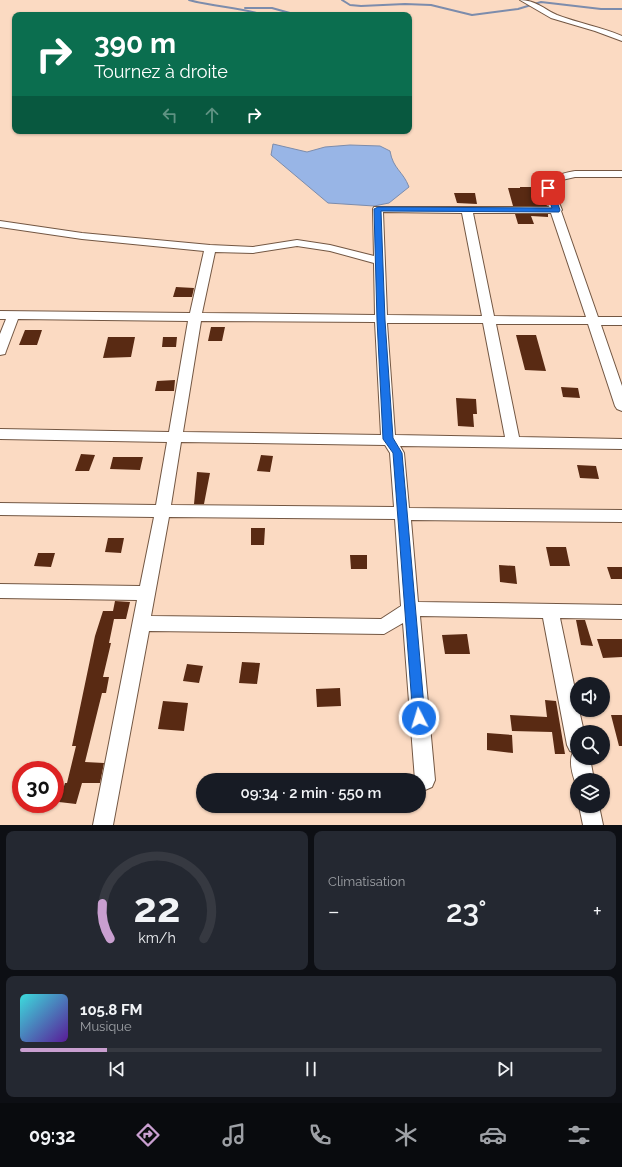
<!DOCTYPE html>
<html lang="fr">
<meta charset="utf-8">
<style>
:root{--surface:#171b24;--page:#242831;--text:#f1f3f6;--muted:#9ea1a6;--line:#363941;--accent:#c99fd0}
body{margin:0;font-family:Raleway,sans-serif;background:var(--page);color:var(--text);height:100vh;display:flex;flex-direction:column;font-size:15px;white-space:nowrap}
*{box-sizing:border-box;margin:0}
p{font-size:13px;color:var(--muted)}
.icon{flex:none;width:22px;height:22px;fill:none;stroke:currentColor;stroke-width:2;stroke-linecap:round;stroke-linejoin:round}
.map{position:relative;height:825px;overflow:hidden}
.details{display:flex;flex-direction:column;gap:6px;padding:6px;background:#0d0f14;flex:1}
.details>*{flex:none}
.guide{position:absolute;left:12px;top:12px;width:400px;height:122px;border-radius:8px;box-shadow:0 1px 3px #0004;background:#0b6e4f;color:#fff;overflow:hidden}
.buttons{position:absolute;left:570px;top:677px;display:grid;gap:8px}
.buttons a{display:grid;place-items:center;width:40px;height:40px;border-radius:50%;background:var(--surface);box-shadow:0 1px 3px #0004;font-size:20px}
.speed{position:absolute;left:12px;top:761px;display:flex;gap:8px;font-size:20px;font-weight:700;text-align:center}
.speed>*{display:grid;place-content:center;width:52px;height:52px;border-radius:50%;background:var(--surface);box-shadow:0 1px 3px #0004;line-height:1}
.speed .limit{border:6px solid #d22;background:#fff;color:#111}
.pin{position:absolute;display:grid;place-items:center;width:34px;height:34px;color:#fff;margin:-17px;border-radius:8px;box-shadow:0 2px 6px #0006}
.me{position:absolute;width:44px;margin:-22px;rotate:355deg;stroke-linejoin:round;filter:drop-shadow(0 0 3px #0008)}
.turn{display:flex;align-items:center;gap:14px;height:84px;padding:0 16px;font-size:18px}
.turn .icon{width:52px;height:52px;stroke-width:2.5}
.turn b{display:block;font-size:28px;line-height:34px}
.lanes{display:flex;align-items:center;height:38px;padding:0 16px;background:#0003;justify-content:center;gap:20px;direction:ltr}
.lanes .off{opacity:.35}
.big{font-size:30px;font-weight:600;line-height:1.1}
.details .widget{flex:1;display:flex;flex-direction:column;justify-content:center;gap:6px;min-width:0;padding:0 14px;border-radius:8px;background:var(--page)}
.details .dial{align-items:center;gap:0}
.dial svg{height:104px;overflow:visible;fill:none;stroke:var(--line);stroke-width:7;stroke-linecap:round;text-anchor:middle}
.dial text{fill:var(--text);stroke:none}
.song{display:flex;align-items:center;gap:12px}
.cover{width:48px;height:48px;border-radius:6px;background:linear-gradient(135deg,hsl(180 70% 55%),hsl(270 70% 35%))}
.played{height:4px;border-radius:2px;background:linear-gradient(90deg,var(--accent) 15%,var(--line) 15%)}
.keys{display:flex;justify-content:space-around;direction:ltr}
.heat{display:flex;justify-content:space-between;align-items:center;font-size:22px;direction:ltr}
.details .tiles{flex:1;display:grid;gap:6px;grid-template-columns:1fr 1fr}
.widget:last-child{grid-column:span 2}
.trip{position:absolute;left:196px;top:773px;width:230px;height:40px;border-radius:20px;background:var(--surface);box-shadow:0 1px 3px #0004;font-weight:600;line-height:40px;text-align:center}
.dock{display:flex;height:64px;justify-content:space-around;align-items:center;background:#090b0e;color:var(--muted)}
.dock .icon{width:28px;height:28px}
.dock .on{color:var(--accent)}
.dock b{font-size:18px;color:var(--text)}
.map>svg:first-child{display:block}
.water{fill:#98b5e6;stroke:#7c8cac}
.lines{fill:none;stroke-linecap:round;stroke-linejoin:round}
.stream{stroke:#7c8cac;stroke-width:2}
.building{fill:#592a13}
.minor-casing{stroke:#735743;stroke-width:2}
.minor{fill:#fff;fill-rule:evenodd}
.route{fill:#1a73e8;stroke:#114b97}
</style>
<div class="map">
<svg width="622" height="825" viewBox="0 0 622 825">
<rect width="100%" height="100%" fill="#fbdac2"/>
<path class="water" d="M273 144 307 152 325 147 350 145 380 146 390 151C393 169 403 171 409 187L389 203 374 206 328 203 271 155Z"/>
<g class="lines">
<path class="stream" d="M189 0C214 7 239 7 264 15
M342 0 350 5 361 6 405 4 431 5 472 15 518 9 541 2 601 9H622
M245 8H272L297 15"/>
</g>
<path class="building" d="M520 187H542L547 206H513L508 188H520Z
M454 193H475L477 204 457 203Z
M515 214H548V217L531 216 534 224H518Z
M176 287 194 288 192 297H173Z
M211 327H225L222 341H208Z
M25 330H42L37 345H19Z
M516 335H536L546 371 525 370Z
M108 337H135L131 357 103 358Z
M163 337H177L176 347H162Z
M175 380 174 391H155L157 381Z
M561 387 578 388 580 398 563 397Z
M456 398 476 399 477 414H473L474 427 458 426Z
M81 454 95 455 89 471H75Z
M261 455 273 456 270 472 257 471Z
M113 457H143L140 470 110 469Z
M577 465 596 466 599 479 580 478Z
M197 472 210 473 204 504H194Z
M251 528H265L264 545H251Z
M108 538H124L121 553 105 552Z
M546 547H566L570 566H550Z
M38 553H55L51 567 34 566Z
M350 555H367V569H351Z
M499 565 515 566 517 584 500 582Z
M607 567H622V579H611Z
M115 601 130 602 126 619H114L109 643H111L103 677H109L106 693H102L85 762 104 763 100 783H82L76 804 59 802 65 783H67L76 746H72L95 636 103 611H113Z
M576 620H585L593 646 581 645Z
M467 634 470 654H445L442 635Z
M597 639H622V657L603 658Z
M242 662 260 663 257 684 239 683Z
M187 664 203 666 199 683 183 681Z
M340 688 341 706 317 707 316 689Z
M545 700 556 701 565 754H555L552 732 512 731 510 715 547 717Z
M163 701 188 703 184 731 158 729Z
M611 715H622V746H619Z
M487 733 512 735 513 753 487 750Z"/>
<g class="lines">
<g class="minor-casing">
<path id="minor" d="M520 0C535 0 544 9 557 15 578 23 601 27 622 36V41L595 31 551 18Z
M575 171H622V177H575L562 180 553 188 562 210 561 211 598 317H622V325H601L622 386V411L617 409 615 406 588 324H496L519 437 622 439V449L400 446 404 453 409 508 622 510V522L411 520 418 602 622 605V619L560 618 577 699V710H579L584 732H577V758H590L594 780H577V787C573 777 568 762 573 752L570 751 567 745 543 618 420 616 435 780 432 787 425 790 419 787V780H415L403 623 384 634 149 631 113 825H93L137 600 0 598V584L140 586 154 517 0 515V503L156 505 167 442 0 439V429L169 432 188 321 18 319 6 351 5 354 0 355V334L6 319H0V311L190 313 204 251 82 239 0 227V221L82 233 210 245 253 247 297 240 330 245 374 256 373 209 374 207H549L543 188C553 175 560 174 575 171ZM383 212 462 213 482 316 387 315ZM473 213H551L586 317 494 316ZM297 246 330 251 374 263 375 315 202 313 215 252 253 253ZM201 321 375 322 381 435 183 432ZM387 323H483L505 437 395 435ZM181 442 385 445 390 453 394 507 171 505ZM169 517 395 519 401 606 381 619 151 616Z
M579 806H599L603 825H583Z"/>
</g>
<use href="#minor" class="minor"/>
</g>
<path class="route" d="M548 186 552 188 560 210 559 212 381 211 385 320 393 438 402 453 425 718 424 722 419 724 415 722 413 718 393 453 383 439 377 320 374 209 378 207 552 208 545 188Z"/>
</svg>
<div class="buttons">
<a><svg class="icon" aria-label="sound" viewBox="0 0 24 24"><path d="M4 9h4l5-4v14l-5-4H4zM17 9q2 3 0 6"/></svg></a>
<a><svg class="icon" aria-label="search" viewBox="0 0 24 24"><circle cx="10" cy="10" r="6"/><path d="M15 15l6 6"/></svg></a>
<a><svg class="icon" aria-label="layers" viewBox="0 0 24 24"><path d="M12 4l9 5-9 5-9-5zM3 14l9 5 9-5"/></svg></a>
</div>
<div class="speed"><div class="limit">30</div></div>
<div class="pin" style="left:548px;top:188px;background:#d93025"><svg class="icon" aria-label="arrive" viewBox="0 0 24 24"><path d="M6 21V4h12l-3 4 3 4H6"/></svg></div>
<svg class="me" style="left:419px;top:718px" viewBox="-20 -20 40 40"><circle r="17" fill="#1a73e8" stroke="#fff" stroke-width="3"/><path d="M0-11L8 9 0 5-8 9z" fill="#fff"/></svg>
<div class="trip">09:34 · 2 min · 550 m</div>
<div class="guide">
<div class="turn"><svg class="icon" aria-label="right" viewBox="0 0 24 24"><path d="M7 20v-9h11M14 6l5 5-5 5"/></svg><div><b>390 m</b>Tournez à droite</div></div>
<div class="lanes"><svg class="icon off" aria-label="left" viewBox="0 0 24 24"><path d="M17 20v-9H6M10 6l-5 5 5 5"/></svg><svg class="icon off" aria-label="ahead" viewBox="0 0 24 24"><path d="M12 20V5M6 11l6-6 6 6"/></svg><svg class="icon" aria-label="right" viewBox="0 0 24 24"><path d="M7 20v-9h11M14 6l5 5-5 5"/></svg></div>
</div>
</div>
<section class="details">
<div class="tiles">
<div class="widget dial"><svg viewBox="0 0 100 80">
<path d="M14 69A42 42 0 1 1 86 69"/>
<path d="M14 69A42 42 0 0 1 8 42" stroke="#c99fd0"/>
<text x="50" y="56" font-size="32" font-weight="700">22</text>
<text x="50" y="72" font-size="11">km/h</text>
</svg></div>
<div class="widget"><p>Climatisation</p>
<div class="heat"><a>−</a><b class="big">23°</b><a>+</a></div>
</div>
<div class="widget">
<div class="song"><i class="cover"></i><div><b>105.8 FM</b><p>Musique</p></div></div>
<div class="played"></div>
<div class="keys"><svg class="icon" aria-label="previous" viewBox="0 0 24 24"><path d="M18 5L8 12l10 7zM5 5v14"/></svg><svg class="icon" aria-label="pause" viewBox="0 0 24 24"><path d="M8 5v14M16 5v14"/></svg><svg class="icon" aria-label="next" viewBox="0 0 24 24"><path d="M6 5l10 7-10 7zM19 5v14"/></svg></div>
</div>
</div>
</section>
<nav class="dock">
<b>09:32</b>
<svg class="icon on" aria-label="directions" viewBox="0 0 24 24"><path d="M12 3l9 9-9 9-9-9zM9 14v-3h6M13 9l2 2-2 2"/></svg>
<svg class="icon" aria-label="music" viewBox="0 0 24 24"><path d="M9 18V5l10-2v13"/><circle cx="6" cy="18" r="3"/><circle cx="16" cy="16" r="3"/></svg>
<svg class="icon" aria-label="phone" viewBox="0 0 24 24"><path d="M5 4h4l2 5-3 2q2 4 5 5l2-3 5 2v4C11 20 4 13 5 4z"/></svg>
<svg class="icon" aria-label="climate" viewBox="0 0 24 24"><path d="M12 3v18M4 7l16 10M4 17L20 7"/></svg>
<svg class="icon" aria-label="car" viewBox="0 0 24 24"><path d="M5 17H2v-5l4-1 3-4h7l3 4 3 1v5h-3M9 17h6M6 11h13"/><circle cx="7" cy="17" r="2"/><circle cx="17" cy="17" r="2"/></svg>
<svg class="icon" aria-label="filters" viewBox="0 0 24 24"><path d="M4 7h16M4 17h16"/><circle cx="9" cy="7" r="2"/><circle cx="15" cy="17" r="2"/></svg>
</nav>
